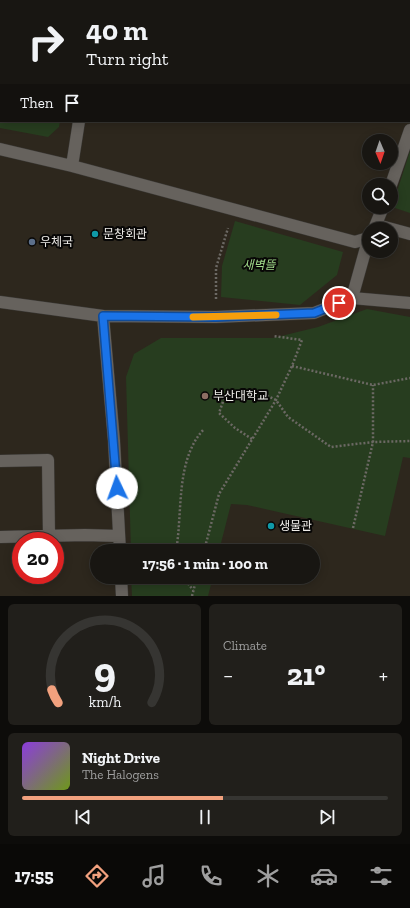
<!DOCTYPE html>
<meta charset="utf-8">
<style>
:root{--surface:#181612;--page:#211f1b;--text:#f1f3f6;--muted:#9f9f9f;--line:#363532;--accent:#f2a17e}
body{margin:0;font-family:"Zilla Slab","Noto Sans KR",serif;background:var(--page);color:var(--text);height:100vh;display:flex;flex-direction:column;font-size:15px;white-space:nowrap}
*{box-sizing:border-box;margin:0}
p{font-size:13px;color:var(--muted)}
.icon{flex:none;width:22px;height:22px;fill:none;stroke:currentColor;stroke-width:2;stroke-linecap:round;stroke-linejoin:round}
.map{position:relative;height:596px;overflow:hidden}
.panel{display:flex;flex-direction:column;gap:8px;padding:8px;background:#0d0c0a;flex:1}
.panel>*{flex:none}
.guide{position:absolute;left:0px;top:0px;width:410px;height:122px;box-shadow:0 2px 10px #0003,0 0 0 1px var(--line);background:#181612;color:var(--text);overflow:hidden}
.needle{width:26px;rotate:178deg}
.fabs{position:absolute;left:362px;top:134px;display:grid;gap:8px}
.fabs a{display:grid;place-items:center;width:36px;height:36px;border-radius:50%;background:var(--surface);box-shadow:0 2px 10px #0003,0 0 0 1px var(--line);font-size:20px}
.speed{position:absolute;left:12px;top:532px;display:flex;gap:8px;font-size:20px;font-weight:700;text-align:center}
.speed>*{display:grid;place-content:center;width:52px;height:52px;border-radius:50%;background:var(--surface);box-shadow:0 2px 10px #0003,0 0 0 1px var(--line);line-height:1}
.speed .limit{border:6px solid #d22;background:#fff;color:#111}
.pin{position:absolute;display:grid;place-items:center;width:34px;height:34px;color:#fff;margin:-17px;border:2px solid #fff;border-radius:50%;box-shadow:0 1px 4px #0007}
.me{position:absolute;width:44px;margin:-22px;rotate:357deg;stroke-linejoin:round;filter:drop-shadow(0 0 3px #0008)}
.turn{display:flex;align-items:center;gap:14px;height:84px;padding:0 20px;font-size:18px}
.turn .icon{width:52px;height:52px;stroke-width:2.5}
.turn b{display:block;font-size:28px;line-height:34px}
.then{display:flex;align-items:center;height:38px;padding:0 20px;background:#0003;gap:8px;font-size:15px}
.big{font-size:30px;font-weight:700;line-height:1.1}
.panel .widget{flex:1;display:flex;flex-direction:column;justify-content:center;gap:6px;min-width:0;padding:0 14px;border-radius:6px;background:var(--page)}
.panel .dial{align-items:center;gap:0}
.dial svg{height:104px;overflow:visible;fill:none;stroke:var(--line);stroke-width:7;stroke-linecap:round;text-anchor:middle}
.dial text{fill:var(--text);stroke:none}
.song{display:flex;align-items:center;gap:12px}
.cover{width:48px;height:48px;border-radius:6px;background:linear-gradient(135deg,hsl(270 70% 55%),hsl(80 70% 35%))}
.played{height:4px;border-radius:2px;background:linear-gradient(90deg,var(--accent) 55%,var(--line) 55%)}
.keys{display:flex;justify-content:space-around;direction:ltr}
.heat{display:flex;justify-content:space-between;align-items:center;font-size:22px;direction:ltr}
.panel .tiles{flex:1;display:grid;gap:8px;grid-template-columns:1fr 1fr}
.widget:last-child{grid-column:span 2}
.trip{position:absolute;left:90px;top:544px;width:230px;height:40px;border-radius:20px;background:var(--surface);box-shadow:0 2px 10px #0003,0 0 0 1px var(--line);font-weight:700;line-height:40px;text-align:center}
.tabs{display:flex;height:64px;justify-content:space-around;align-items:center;background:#0a0907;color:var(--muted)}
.tabs .icon{width:28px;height:28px}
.tabs .selected{color:var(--accent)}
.tabs b{font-size:18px;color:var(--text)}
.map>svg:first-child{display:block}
.built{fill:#2d271d;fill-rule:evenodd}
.green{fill:#273d1f}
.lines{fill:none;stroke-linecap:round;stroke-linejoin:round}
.minor-casing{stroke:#3b3936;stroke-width:13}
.path{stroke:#6c6964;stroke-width:2.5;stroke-dasharray:2 2;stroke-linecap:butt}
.minor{stroke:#66625d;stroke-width:12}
.route-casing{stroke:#114b97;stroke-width:10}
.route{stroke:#1a73e8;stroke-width:7}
.slow{stroke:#f59e0b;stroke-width:7}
.culture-dot{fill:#0f9aa8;stroke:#080706;stroke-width:1.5}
.service-dot{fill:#5c6f8a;stroke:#080706;stroke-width:1.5}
.education-dot{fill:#8d6e63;stroke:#080706;stroke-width:1.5}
.labels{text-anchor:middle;stroke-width:4;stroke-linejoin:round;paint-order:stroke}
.poi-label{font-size:12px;fill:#eeece8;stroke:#080706;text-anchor:start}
.park-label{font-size:12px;font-style:italic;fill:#a0d98a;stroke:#080706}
</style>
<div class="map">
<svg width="410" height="596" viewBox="0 0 410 596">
<rect width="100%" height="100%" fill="#201d18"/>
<path class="built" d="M0 0H410V596H0ZM1 1H409V121H1ZM369 141H391V163H369ZM369 185H391V207H369ZM369 229H391V251H369ZM21 541H55V575H21ZM97 551H313V577H97Z"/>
<path class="green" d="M0 0H410V58L409 62V1H1V121H60L59 127 48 137 0 128Z
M410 151V213L392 207Z
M235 221 343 252 337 275 300 305 221 297 222 266Z
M367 309 410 317V458L403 457 385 536 247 505 231 504 219 551H131L126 377 134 354 161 338H273L318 327Z
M131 577H213L208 596H132Z"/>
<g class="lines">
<g class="minor-casing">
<path id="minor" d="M99 1V0
M330 1 331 0
M409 105H410
M0 149 72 166 355 242 368 238
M72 166 79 121
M391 185 410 130
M377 225 410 234
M374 229 383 207
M352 298 369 237
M0 302 103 316 114 441 120 551
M103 316 216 317 314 313 352 298 410 303
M0 461 48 460 49 537
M0 537 85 535 119 536
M121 577 122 596"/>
</g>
<path class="path" d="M216 299V268L228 228
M292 366 373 385 410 378
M252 439 235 428 219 413 225 396 230 393 242 391 260 392 276 400 288 417 331 447 373 442 410 441
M353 528 373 442V385
M176 551C183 512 175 460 204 429
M204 551 219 494 276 400 292 366 302 340 273 336
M183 577 193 590
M192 596 197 577"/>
<use href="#minor" class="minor"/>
</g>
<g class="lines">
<g class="route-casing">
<path id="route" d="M117 488 103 316 216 317 314 313 339 303"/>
</g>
<use href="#route" class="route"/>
<path class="slow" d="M193 317 276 315"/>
</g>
<g class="culture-dot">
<circle cx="95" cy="234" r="4"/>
<circle cx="271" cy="526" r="4"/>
</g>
<circle class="service-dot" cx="32" cy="242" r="4"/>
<circle class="education-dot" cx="205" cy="396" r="4"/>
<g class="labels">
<g class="poi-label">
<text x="103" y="238">문창회관</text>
<text x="40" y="246">우체국</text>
<text x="213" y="400">부산대학교</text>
<text x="279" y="530">생물관</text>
</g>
<g class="park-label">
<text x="259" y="269">새벽뜰</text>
</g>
</g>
</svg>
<div class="fabs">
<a><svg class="needle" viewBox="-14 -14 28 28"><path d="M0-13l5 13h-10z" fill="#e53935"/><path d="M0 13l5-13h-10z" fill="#9f9f9f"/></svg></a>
<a><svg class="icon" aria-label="search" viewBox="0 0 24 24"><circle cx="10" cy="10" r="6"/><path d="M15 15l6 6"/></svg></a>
<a><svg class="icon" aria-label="layers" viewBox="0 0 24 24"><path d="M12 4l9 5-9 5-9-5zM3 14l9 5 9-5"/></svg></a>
</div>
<div class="speed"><div class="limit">20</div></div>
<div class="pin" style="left:339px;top:303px;background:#d93025"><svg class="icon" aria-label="arrive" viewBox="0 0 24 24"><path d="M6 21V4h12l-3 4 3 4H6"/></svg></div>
<svg class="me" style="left:117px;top:488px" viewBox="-20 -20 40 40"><circle r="19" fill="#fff"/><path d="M0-13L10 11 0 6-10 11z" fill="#1a73e8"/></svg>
<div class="trip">17:56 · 1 min · 100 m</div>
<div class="guide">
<div class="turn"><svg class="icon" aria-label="right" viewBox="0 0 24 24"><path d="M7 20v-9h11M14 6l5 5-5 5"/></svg><div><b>40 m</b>Turn right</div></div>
<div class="then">Then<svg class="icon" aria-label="arrive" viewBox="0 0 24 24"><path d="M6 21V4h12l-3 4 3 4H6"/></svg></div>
</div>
</div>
<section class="panel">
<div class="tiles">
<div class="widget dial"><svg viewBox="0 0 100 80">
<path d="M14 69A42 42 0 1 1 86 69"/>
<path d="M14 69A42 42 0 0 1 9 59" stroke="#f2a17e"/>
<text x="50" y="56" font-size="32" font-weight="700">9</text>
<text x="50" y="72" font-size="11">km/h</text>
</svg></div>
<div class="widget"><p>Climate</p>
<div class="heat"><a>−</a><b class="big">21°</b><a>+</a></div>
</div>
<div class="widget">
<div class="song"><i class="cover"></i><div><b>Night Drive</b><p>The Halogens</p></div></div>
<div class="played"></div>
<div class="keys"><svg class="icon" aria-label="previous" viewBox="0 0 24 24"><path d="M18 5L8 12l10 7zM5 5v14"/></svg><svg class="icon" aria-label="pause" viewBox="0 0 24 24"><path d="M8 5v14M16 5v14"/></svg><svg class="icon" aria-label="next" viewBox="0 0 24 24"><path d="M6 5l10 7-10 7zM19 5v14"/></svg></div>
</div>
</div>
</section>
<nav class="tabs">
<b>17:55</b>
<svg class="icon selected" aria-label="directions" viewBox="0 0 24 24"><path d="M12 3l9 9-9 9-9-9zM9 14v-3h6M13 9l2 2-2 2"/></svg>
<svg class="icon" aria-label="music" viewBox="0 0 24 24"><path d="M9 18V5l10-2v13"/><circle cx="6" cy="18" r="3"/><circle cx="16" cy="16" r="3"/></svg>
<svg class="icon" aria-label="phone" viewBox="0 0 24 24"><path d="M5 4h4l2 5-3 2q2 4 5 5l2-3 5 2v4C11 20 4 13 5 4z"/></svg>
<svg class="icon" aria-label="climate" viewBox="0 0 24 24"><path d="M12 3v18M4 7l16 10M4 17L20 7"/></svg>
<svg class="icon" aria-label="car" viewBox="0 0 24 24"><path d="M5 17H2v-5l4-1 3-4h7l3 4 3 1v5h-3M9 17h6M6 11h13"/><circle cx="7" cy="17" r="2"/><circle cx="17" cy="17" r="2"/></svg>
<svg class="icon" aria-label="filters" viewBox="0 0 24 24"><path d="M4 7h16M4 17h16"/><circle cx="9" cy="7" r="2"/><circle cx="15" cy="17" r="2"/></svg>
</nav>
